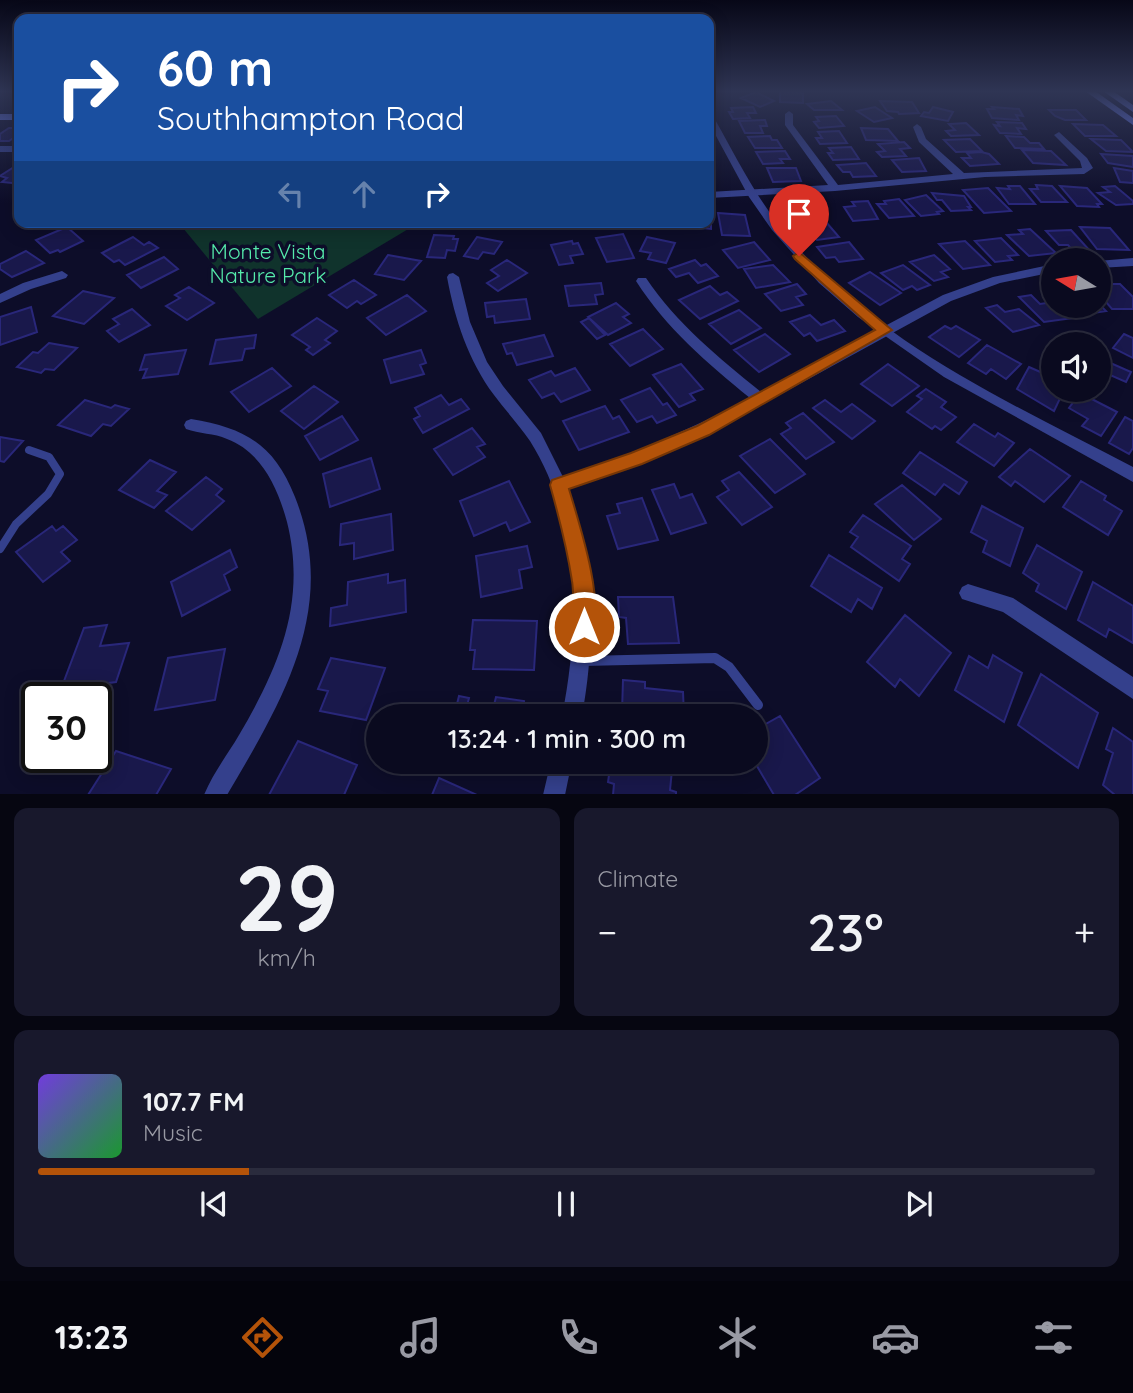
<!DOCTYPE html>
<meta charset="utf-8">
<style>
:root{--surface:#0a0a1f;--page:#18182c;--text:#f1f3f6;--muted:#999aa4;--line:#2a2b3d;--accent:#b45309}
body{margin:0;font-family:Quicksand,sans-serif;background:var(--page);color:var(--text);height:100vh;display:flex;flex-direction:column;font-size:26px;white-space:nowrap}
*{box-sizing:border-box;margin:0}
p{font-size:23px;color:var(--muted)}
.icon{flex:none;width:38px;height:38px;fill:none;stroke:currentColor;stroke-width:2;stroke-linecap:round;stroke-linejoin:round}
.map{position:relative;height:794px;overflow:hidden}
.details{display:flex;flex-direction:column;gap:14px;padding:14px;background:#060611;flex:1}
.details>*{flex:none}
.top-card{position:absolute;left:14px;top:14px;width:700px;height:214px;border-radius:14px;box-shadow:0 4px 18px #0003,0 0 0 2px var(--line);background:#1a4fa0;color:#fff;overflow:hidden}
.needle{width:46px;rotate:281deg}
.fabs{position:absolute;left:1041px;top:248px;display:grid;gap:14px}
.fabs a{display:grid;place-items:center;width:70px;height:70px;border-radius:50%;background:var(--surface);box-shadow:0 4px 18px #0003,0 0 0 2px var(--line);font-size:35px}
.speed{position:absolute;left:21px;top:682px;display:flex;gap:14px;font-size:35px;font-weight:700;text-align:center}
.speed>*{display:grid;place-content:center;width:91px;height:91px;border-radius:50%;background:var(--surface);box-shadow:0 4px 18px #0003,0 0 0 2px var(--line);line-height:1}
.speed .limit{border:4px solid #111;border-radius:10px;background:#fff;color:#111}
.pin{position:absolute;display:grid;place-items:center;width:60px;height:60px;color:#fff;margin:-72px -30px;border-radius:50% 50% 50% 0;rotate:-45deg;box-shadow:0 0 7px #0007}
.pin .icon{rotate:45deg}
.me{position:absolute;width:77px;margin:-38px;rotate:0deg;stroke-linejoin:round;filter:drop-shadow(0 0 5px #0008)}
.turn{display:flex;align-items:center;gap:24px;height:147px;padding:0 28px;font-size:32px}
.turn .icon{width:91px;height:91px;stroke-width:2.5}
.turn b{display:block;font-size:49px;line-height:60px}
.lanes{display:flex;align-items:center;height:66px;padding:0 28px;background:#0003;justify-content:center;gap:35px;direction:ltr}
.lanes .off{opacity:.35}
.big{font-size:52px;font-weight:600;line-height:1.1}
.details .tile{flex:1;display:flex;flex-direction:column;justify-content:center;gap:10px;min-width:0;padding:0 24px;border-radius:14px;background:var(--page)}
.details .dial{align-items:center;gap:0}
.dial b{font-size:91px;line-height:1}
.song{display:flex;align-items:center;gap:21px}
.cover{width:84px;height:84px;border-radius:10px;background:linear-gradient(135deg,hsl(260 70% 55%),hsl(130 70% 35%))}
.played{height:7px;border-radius:4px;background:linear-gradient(90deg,var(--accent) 20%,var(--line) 20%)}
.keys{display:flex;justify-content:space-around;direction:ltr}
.heat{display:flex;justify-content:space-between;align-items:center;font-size:38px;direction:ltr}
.details .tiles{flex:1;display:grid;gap:14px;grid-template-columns:1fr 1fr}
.tile:last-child{grid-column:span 2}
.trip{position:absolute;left:366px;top:704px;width:402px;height:70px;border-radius:35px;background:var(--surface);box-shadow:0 4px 18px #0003,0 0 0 2px var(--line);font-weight:600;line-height:70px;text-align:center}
.tab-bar{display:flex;height:112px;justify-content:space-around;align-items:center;background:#04040c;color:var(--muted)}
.tab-bar .icon{width:49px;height:49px}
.tab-bar .on{color:var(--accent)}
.tab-bar b{font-size:32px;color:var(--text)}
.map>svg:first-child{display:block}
.green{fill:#10332c}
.building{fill:#19184b;stroke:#29277a;stroke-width:2}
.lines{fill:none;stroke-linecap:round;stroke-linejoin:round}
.service-far1{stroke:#34408c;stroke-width:8}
.service{stroke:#34408c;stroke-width:10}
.minor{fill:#34408c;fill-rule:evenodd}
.tertiary{fill:#34408c;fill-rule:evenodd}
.secondary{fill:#6c82ff;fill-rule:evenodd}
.route{fill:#b45309;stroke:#753606;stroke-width:2}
.labels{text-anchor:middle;stroke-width:7;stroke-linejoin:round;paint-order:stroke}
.park-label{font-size:21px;fill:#55ebab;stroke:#0d0d29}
</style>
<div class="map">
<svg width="1133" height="795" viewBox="0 0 1133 795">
<rect width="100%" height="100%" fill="#0d0d29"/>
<path class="green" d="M178 222H420L258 319Z"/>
<path class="building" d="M780 91 803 93V103L780 102Z
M756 92 774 101 760 107 741 98Z
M831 101 842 110H814L807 104Z
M880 101 912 102 919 113 899 114 898 112 887 111Z
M753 107 756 113H747L750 118 733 119 729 112H733L731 108Z
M875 107 892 118 874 122 857 111Z
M933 107 953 112 948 121 921 116 924 112 929 113Z
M992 107 1019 109 1023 116 1016 115 1019 120 992 118 987 109H994Z
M1049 110H1076L1086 120H1065L1055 116Z
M836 116 844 126 819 128 814 122 819 121 816 117Z
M765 120 767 126H760L763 133H745L739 121Z
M997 122 1022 123 1026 129 1017 128 1021 134 1000 133 994 125 1000 126Z
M966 123 979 135 951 136 946 131 955 130 949 124Z
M1073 124 1103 125 1116 136H1085Z
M9 128H19L16 134H19L9 141H0V134Z
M861 128 888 129 898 141 866 140Z
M839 131 847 143 820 144 816 138H822L818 132Z
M770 136 772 140H777L782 148H755L748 137Z
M1006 136 1024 137 1030 143H1039L1044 149 1015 148Z
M970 139 982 151 956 152 944 140Z
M1091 139 1121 140 1133 152 1106 151Z
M904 142 910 148 900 149 906 156 882 157 877 152 885 151 878 144Z
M851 147 859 159 833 160 828 153H833L829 148Z
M1022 150 1051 151 1066 165 1033 163Z
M785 151 790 159H780L783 163 763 164 756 152Z
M981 152 989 154 999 164 970 166 962 158H971L967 153Z
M1101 154 1133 156V167L1108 163Z
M919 158 926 171 902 172 892 160Z
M866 163 876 176 853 177 850 172H843L837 165Z
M14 167 19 168V178L12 183 2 182 7 178 0 176Z
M767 168H796L801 181 773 182Z
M1114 168 1133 171V183L1120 182Z
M1036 185 1052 186 1067 202H1041L1030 189H1038Z
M1008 186H1020L1035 204H1009L997 188 1010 189Z
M1060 186 1087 188 1102 204H1097L1099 207 1077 206Z
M1115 186 1133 201V204L1116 205 1098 193 1110 192 1103 187Z
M988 188 1011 211 984 213 963 190Z
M932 193 964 196 971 207H968L971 210 951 211 942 200H937Z
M926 195 943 211 937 212 939 214 921 216 905 200Z
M899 199 914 216 889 218 877 204H886L884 201Z
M868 201 878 219 853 221 844 207 855 206 852 202Z
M814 202 825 217 794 220 784 205Z
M709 210 711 211V229L684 226V222H709Z
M718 213 745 215 750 236 722 235Z
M826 222 839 237 817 240 811 233 801 234 795 226Z
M67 227 83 241 60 252 58 250 50 253 36 240Z
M1080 227 1110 228 1129 250 1097 249Z
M1030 229 1056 253 1029 256 1007 235 1023 234 1019 230Z
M1071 230 1091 252H1074L1068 245H1059L1046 231Z
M623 234 634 258 607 262 596 238Z
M434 235 454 236 453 239H458L455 251 447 250 445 258 427 257Z
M133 237 144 245 149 242 158 248 125 265 119 260 114 262 102 253Z
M477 237 502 242 494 254 483 252 478 259 464 256Z
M647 237 675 243 666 263 648 259 651 253 640 251Z
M1001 238 1018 255 1008 256 1012 260 995 262 975 241Z
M572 241 573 244 578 243 583 254 570 256 573 263 559 265 551 245Z
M965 241 990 265 963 269 939 244Z
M754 242 770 260 738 268 723 250Z
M849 242 863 259 839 262 835 257 826 258 817 247Z
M26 251 44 263 12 277 0 269V264Z
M388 255 421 261 404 280 375 274Z
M934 255 950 269 941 272 948 277 934 281 910 262Z
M164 257 178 269 141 288 127 275Z
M507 260 527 273 498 291 487 283 499 276 491 270Z
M695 260 701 266 706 264 718 276 698 283 689 273 676 277 669 269Z
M773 265 790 282 756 288 744 269Z
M903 265 930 285 917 290 912 286 903 290 881 273Z
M870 272 901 293 880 305 849 283Z
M354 280 376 295 361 304 357 301 347 308 329 295Z
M601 283 603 294 595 295 597 304 569 306 565 286Z
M797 284 806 294 796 297 803 305 781 311 765 294Z
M1099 284H1120L1133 297V309H1112L1099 294Z
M710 286 720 295 727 292 738 301 700 319 679 300Z
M189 287 214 303 187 320 166 306 180 298 175 295Z
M83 291 114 298 84 324 53 316Z
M407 295 426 311 386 335 367 318Z
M1031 295 1040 304 1054 302V306H1061L1073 318 1044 322 1019 297Z
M526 299 530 319 495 323 494 316 487 317 485 303Z
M616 303 629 314 623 317 631 323 608 335 588 317Z
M1099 304 1106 311 1080 315 1071 306Z
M997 305 1005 312 1019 309 1039 325 1013 332 986 308Z
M31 307 37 332 0 345V317Z
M132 309 150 325 119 342 107 331 119 324 113 319Z
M739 310 761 328 731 344 709 324Z
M810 315 821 325 834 320 845 331 817 341 810 333 804 336 790 322Z
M317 318 337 331 325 340 330 343 313 355 306 350 310 347 292 335Z
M589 318 605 335 597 339 581 322Z
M945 326 951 329 956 326 980 340 959 357 929 337Z
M643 329 663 349 630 366 610 344Z
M765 334 790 354 759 372 734 350Z
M1124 334 1133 338V358L1113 348Z
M256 335 254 348 245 349 242 360 210 364 216 340Z
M544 335 553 356 517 365 512 353 507 354 503 344Z
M49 343 77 348 54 370 45 369 41 373 17 367 33 352 38 353Z
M987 345 1021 364 1006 379 991 369 986 374 968 363Z
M186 350 178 374 143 378 147 369 140 370 145 355Z
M421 350 426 363 420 365 424 374 391 383 384 360Z
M1099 358 1131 372 1126 382 1108 374 1104 382 1099 379Z
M681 364 703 389 690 394 695 400 679 407 653 375Z
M888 364 919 386 892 406 861 384Z
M1029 367 1054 378V390H1064L1054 411 1017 389Z
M272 368 291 386 249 412 231 392Z
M575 368 590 390 561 402 554 393 542 398 529 380 551 371 555 376Z
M314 386 338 402 304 429 281 411Z
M650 388 663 405 667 403 676 415 657 423 652 416 637 422 621 400Z
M926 389 946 402 941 407 956 417 941 430 935 426 932 429 907 412 922 399 917 396Z
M1080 393 1117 412 1101 436 1082 426 1088 419 1069 408Z
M441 395 449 405 461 399 469 409 423 433 414 419 420 416 415 408Z
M85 400 111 408 115 405 129 409 111 426 103 424 91 436 58 425Z
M825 400 841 412 852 404 875 421 852 439 813 408Z
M605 406 613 419 619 416 629 432 579 450 563 421Z
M803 413 834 442 806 459 781 434 791 428 786 423Z
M342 416 358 440 320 460 305 436Z
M1125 417 1133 421V448L1129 454 1109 443Z
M974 424 995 437 998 433 1014 443 994 466 957 442Z
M472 428 485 444 477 447 485 457 453 475 434 449Z
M0 437 23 441 4 462 0 461Z
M770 439 805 474 775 493 740 456Z
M1030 449 1070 476 1044 502 1015 481 1011 486 999 477Z
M920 452 967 482 959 494 944 484 935 495 903 473Z
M371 458 380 489 330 507 323 474Z
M150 460 176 472 157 491 167 495 154 508 119 490Z
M739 472 772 507 742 525 717 497 729 490 722 481Z
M206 477 222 489 216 495 224 501 192 530 166 511Z
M509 481 530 522 510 531 506 522 474 536 460 501Z
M1081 481 1106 496 1104 500 1122 511 1108 535 1063 507Z
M674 484 680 498 692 494 706 523 671 534 652 490Z
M902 485 941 519 914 540 875 504Z
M642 498 658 540 618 549 607 516 620 513 617 504Z
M982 506 1023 528 1010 566 983 552 987 541 971 532Z
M391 514 393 550 354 559V543L340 545 341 524Z
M863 515 911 546 902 559 910 564 899 581 851 547 858 537 850 532Z
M52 526 56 531 63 526 77 540 61 552 70 561 43 582 16 552Z
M1037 545 1082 572 1066 609 1036 591 1039 584 1023 573Z
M527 546 532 567 519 570 522 588 481 597 476 556Z
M230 550 237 567 224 575 230 590 182 616 171 582Z
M829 555 882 588 872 609 858 599 851 612 811 586Z
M388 574V583L405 580 406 612 330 626 331 608 347 605 348 582Z
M1093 582 1133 606V643L1109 629 1106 637 1078 620Z
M618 597H673L679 643 628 644 626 618 619 617Z
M905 615 951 653 919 696 900 679 895 687 867 662Z
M473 620 537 621 534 670 473 669 475 650H470Z
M107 625 100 646 129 643 116 682 61 689 84 628Z
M225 649 215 700 155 710 168 658Z
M993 655 1022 673 1004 722 955 690 969 656 988 668Z
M331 658 385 668 366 720 320 711 328 691 318 689Z
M1041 674 1098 713 1078 768 1018 725Z
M623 680 645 682V688L683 692 684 716H637L622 712Z
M459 696 469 698 466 709 492 713 496 697 524 701 522 716H454Z
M780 716 820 778 795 795H774L754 761 756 751 767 745 757 729Z
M1113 728 1133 742V795H1115L1103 785 1113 753 1106 749Z
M298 741 357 765 344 795H269Z
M116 751 171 769 156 795H88Z
M611 761H636L672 770 670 790 676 792V795H613L614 784 608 782Z
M439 778 477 795H432Z"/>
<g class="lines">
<path class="service-far1" d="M0 549 16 524 48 494 60 474 49 457 29 450"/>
<path class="service" d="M583 661 715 658 729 667 758 705"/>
<path class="minor" d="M789 111 793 114V125L838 185 953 174 919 142 913 127 917 124 921 127 926 139 964 173 1082 168 1080 161 1054 135 1059 132 1087 158 1093 168 1084 174 985 177 835 191 709 198V192L828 185 785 125V114Z
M0 146H19V152H0Z
M1133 258V266L1099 268 1098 261Z
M1054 264V272L1000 283 951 301 708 434 641 463 567 489C595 563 596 638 582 716H562C580 626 581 522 530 441 519 425 506 411 494 395 468 360 455 320 447 277L449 274 453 273 459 277 470 322 487 362 503 386 541 433 563 477C629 455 688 431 750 398 707 363 666 328 636 281L638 278H646C677 324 719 358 761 392L943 295 993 277Z
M62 271 68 275 66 278 31 289 0 303V294L23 283Z
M191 419C245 428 274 444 295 497 339 608 283 700 227 795H204C213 773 228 754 239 735 279 667 307 602 287 522 278 489 262 452 227 439 214 433 199 434 186 429L184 425 186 421Z
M968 584 1013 598 1133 677V699L1003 612 962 599 959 593 962 587Z
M551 761H572L565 795H543Z"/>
<path class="tertiary" d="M709 113 713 116C734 153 753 192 779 225 868 340 1009 402 1133 467V482L944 377 858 317 819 283 772 230 749 197 709 123Z"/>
<path class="secondary" d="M1085 91H1095L1133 118V125Z
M1103 91H1113L1133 105V112Z
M0 114H19V120H0Z"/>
</g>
<linearGradient id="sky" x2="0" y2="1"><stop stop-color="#070717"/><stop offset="0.45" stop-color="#2f3554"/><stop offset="1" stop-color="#2f3554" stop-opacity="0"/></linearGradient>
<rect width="1133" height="203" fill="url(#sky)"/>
<path class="route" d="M799 252 892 330 709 435 642 464 569 489C579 523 605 601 592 635L584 638 577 635C570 618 575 598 572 581 567 548 559 517 550 485L552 480 631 453 697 426 875 330 795 259 793 256Z"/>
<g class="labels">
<g class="park-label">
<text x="268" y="259">Monte Vista<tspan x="268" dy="24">Nature Park</tspan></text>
</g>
</g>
</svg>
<div class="fabs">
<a><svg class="needle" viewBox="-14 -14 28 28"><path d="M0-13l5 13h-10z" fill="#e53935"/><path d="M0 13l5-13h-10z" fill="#999aa4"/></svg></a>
<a><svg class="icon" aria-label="sound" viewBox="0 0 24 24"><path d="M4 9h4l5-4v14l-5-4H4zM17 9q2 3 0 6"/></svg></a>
</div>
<div class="speed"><div class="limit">30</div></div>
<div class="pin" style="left:799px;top:256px;background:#d93025"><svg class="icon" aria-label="arrive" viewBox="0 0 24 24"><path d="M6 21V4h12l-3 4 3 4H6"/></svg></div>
<svg class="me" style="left:584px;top:627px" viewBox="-20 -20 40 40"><circle r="17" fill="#b45309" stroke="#fff" stroke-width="3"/><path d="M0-11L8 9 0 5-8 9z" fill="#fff"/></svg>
<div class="trip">13:24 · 1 min · 300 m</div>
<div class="top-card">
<div class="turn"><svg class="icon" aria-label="right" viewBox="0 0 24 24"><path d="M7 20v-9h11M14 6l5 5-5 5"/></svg><div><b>60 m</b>Southhampton Road</div></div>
<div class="lanes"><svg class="icon off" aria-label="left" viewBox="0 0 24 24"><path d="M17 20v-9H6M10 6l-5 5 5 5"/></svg><svg class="icon off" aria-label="ahead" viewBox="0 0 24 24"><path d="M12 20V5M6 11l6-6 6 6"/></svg><svg class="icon" aria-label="right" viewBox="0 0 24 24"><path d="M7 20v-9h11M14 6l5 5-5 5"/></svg></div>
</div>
</div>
<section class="details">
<div class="tiles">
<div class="tile dial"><b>29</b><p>km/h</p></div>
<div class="tile"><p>Climate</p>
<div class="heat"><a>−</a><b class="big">23°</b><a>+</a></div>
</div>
<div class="tile">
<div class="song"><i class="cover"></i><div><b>107.7 FM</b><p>Music</p></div></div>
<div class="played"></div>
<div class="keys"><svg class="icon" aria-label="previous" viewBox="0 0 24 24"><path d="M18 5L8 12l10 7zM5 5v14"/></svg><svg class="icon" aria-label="pause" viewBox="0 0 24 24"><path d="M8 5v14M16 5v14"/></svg><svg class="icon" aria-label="next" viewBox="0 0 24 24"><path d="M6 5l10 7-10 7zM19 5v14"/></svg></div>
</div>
</div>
</section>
<nav class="tab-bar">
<b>13:23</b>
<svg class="icon on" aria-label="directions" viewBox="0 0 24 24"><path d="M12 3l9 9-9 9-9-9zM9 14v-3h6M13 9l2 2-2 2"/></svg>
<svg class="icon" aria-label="music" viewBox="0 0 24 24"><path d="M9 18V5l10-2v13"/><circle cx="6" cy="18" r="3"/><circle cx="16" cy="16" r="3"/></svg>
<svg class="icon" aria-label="phone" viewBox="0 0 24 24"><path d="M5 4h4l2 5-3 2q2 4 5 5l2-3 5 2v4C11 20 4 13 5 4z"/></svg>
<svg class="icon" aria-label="climate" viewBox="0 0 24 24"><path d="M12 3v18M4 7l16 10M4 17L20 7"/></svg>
<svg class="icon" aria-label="car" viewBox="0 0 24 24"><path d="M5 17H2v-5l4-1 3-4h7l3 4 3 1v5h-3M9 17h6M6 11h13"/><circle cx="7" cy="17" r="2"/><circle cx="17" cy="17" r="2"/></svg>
<svg class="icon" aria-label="filters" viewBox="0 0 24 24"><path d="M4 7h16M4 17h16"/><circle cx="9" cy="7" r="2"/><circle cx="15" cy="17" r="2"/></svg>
</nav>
